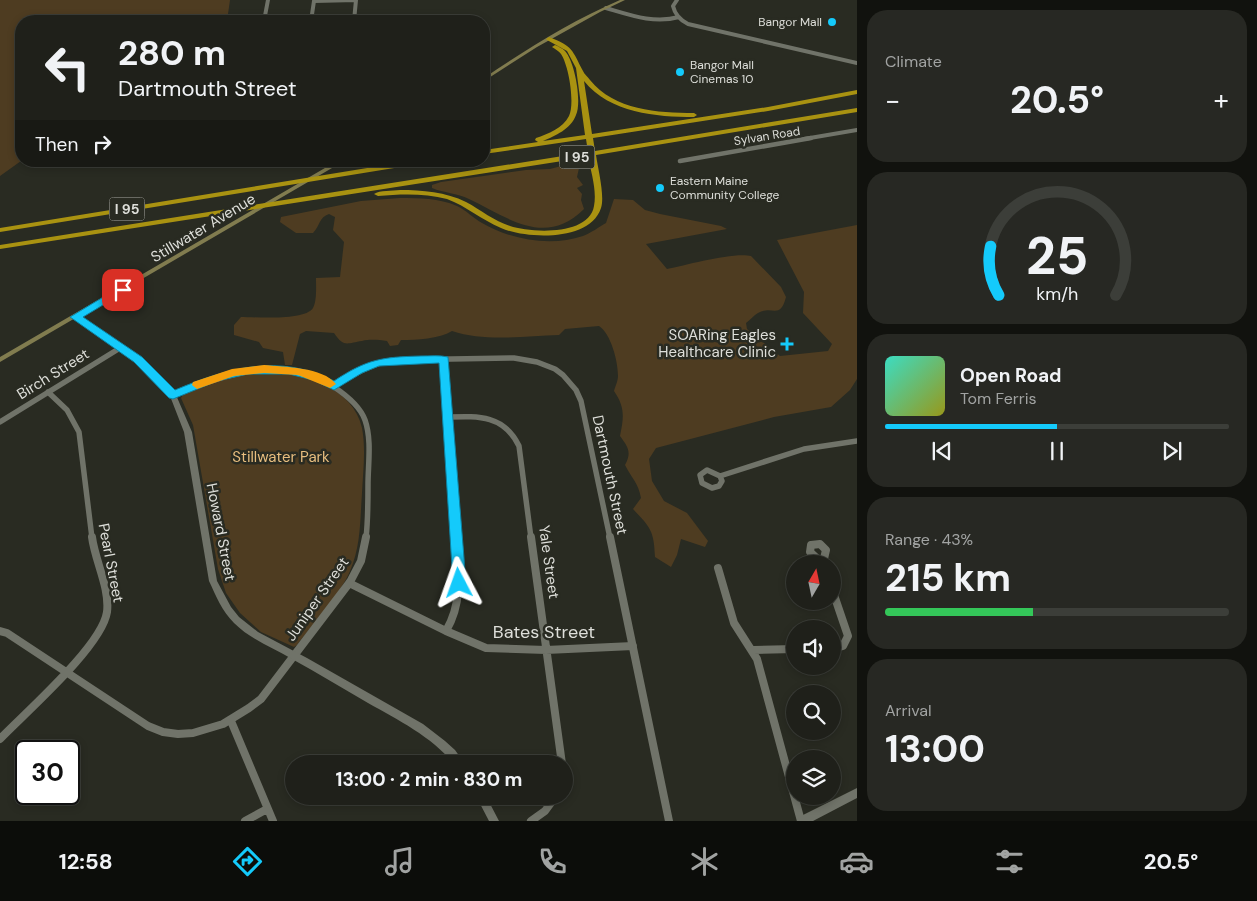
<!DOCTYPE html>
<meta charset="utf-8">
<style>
:root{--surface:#1f201a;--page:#272823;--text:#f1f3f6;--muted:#a1a3a2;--line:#3c3e39;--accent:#14cafb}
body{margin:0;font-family:"DM Sans",sans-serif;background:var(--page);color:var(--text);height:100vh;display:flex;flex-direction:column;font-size:19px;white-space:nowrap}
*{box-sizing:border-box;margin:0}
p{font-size:16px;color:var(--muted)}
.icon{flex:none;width:28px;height:28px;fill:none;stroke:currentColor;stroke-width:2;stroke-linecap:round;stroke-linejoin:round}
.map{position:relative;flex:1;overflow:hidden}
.panel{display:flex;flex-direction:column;gap:10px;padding:10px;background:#11120e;width:400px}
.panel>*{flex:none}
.banner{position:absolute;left:15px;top:15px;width:475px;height:152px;border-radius:20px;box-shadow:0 2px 8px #0003,0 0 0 1px var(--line);background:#1f201a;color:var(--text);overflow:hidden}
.needle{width:32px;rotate:9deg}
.fabs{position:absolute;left:786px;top:555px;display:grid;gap:10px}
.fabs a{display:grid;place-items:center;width:55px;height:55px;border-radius:50%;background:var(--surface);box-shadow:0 2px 8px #0003,0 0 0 1px var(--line);font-size:25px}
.speed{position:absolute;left:15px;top:740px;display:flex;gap:10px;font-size:25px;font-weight:700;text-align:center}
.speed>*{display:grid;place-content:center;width:65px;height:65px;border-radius:50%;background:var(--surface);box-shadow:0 2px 8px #0003,0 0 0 1px var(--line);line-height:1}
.speed .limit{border:2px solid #111;border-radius:8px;background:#fff;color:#111}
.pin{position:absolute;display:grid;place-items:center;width:42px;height:42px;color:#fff;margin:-21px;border-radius:10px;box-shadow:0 2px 8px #0006}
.me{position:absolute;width:55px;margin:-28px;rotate:356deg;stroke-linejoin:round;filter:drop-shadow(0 0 4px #0008)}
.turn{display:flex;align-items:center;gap:18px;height:105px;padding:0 20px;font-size:22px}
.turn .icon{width:65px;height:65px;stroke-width:2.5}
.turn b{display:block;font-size:35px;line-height:42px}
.then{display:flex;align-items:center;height:48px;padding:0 20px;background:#0003;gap:10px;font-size:19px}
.big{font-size:38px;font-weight:700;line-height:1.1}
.panel .widget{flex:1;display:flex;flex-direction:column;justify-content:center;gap:8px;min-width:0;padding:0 18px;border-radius:20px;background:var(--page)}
.panel .dial{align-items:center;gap:0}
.dial svg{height:130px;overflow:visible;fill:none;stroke:var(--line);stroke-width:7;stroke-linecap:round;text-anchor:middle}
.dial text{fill:var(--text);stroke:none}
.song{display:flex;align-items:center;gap:15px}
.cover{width:60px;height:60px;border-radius:8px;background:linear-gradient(135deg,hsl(170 70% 55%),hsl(60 70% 35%))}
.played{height:5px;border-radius:2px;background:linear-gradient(90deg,var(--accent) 50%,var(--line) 50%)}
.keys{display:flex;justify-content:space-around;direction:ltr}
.heat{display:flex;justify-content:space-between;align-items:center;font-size:28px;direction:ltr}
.charge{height:8px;border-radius:4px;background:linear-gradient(90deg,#34c759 43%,var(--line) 0)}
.trip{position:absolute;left:285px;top:755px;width:288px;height:50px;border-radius:25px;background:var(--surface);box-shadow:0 2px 8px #0003,0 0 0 1px var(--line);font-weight:700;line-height:50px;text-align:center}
.dock{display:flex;height:80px;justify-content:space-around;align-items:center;background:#0c0d0a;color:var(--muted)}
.dock .icon{width:35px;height:35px}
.dock .selected{color:var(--accent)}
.dock b{font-size:22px;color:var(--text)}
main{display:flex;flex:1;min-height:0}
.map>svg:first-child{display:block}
.green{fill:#4e3c21}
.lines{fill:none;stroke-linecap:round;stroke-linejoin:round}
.minor-far3{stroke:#707369;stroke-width:4}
.minor-far2{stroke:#707369;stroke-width:4.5}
.minor-far1{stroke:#707369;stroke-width:5.5}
.minor{stroke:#707369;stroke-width:8}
.tertiary{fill:#707369;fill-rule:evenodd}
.secondary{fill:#817c4f;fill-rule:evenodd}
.motorway{fill:#a99211;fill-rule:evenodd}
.route{fill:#14cafb;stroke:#0d83a3}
.slow{fill:#f59e0b}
.poi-dot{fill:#14cafb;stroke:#292b22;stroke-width:2}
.labels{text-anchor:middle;stroke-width:5;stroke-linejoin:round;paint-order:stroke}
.far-poi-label{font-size:12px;fill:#dedfda;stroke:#292b22;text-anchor:start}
.far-street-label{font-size:12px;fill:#dedfda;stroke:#292b22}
.shield{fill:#292b22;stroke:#a8a9a3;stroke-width:1}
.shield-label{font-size:14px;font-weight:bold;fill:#dedfda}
.street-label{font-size:15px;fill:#dedfda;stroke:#292b22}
.poi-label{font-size:15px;fill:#dedfda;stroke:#292b22;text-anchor:end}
.park-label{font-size:15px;fill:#e8be7f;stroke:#292b22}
.near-street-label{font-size:18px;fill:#dedfda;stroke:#292b22}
</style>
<main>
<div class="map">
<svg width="857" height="821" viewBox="0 0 857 821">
<rect width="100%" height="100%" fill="#292b22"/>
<path class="green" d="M0 0H230L227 21H21V161L0 176Z
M569 164 576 165 579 168 577 177 583 185 577 188 582 194 581 200 584 209C545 248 507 217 469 199 457 193 444 193 432 188V185L441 182 526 170 550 169Z
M400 198C419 198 439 198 457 206 466 210 473 218 482 223 511 240 551 247 583 236 591 233 599 227 606 223L614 199 633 200 645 210 660 214 721 226 727 229 646 244 667 269C687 265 733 252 751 256L781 287 786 297C780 320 773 305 758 313 754 315 750 320 746 323L747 329 780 356 828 351 832 344 803 313 804 292 777 240 857 225V379L850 390 831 407 774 417 656 448 649 459 652 481 664 501 687 513 708 541 705 547 681 539 677 555 671 567 655 557C654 531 651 528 633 509L641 498C638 482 632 479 625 465 632 452 628 447 620 436 624 417 625 407 614 391 615 387 618 381 618 376 618 361 611 334 599 326L565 329 559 335C524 336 485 342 452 331 439 339 417 340 401 340L398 345 390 346 387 341C379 340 370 339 362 341 347 343 344 348 334 333L306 331 300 334 292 365H285L283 352 263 348 259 342 234 335V325L241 317C255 317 305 321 313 308 317 301 316 286 316 278L340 277 344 242 333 230 335 217 329 214C319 217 320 226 313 233H296L280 222 281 217 361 201Z
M272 371C307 375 353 388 362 428 366 449 363 472 362 493 360 520 361 546 350 571 341 593 312 625 297 645L294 647 261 632 240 613 226 593 218 569 193 425 181 398 184 393 231 376Z"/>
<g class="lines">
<path class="minor-far3" d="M677 0 673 6C675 15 680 20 688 24L857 63
M606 8C630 15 654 24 679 17
M264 21 268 0
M311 21 314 1 356 0 354 21
M804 139 857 130"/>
<path class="minor-far2" d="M680 161 811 138"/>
<path class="minor-far1" d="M444 360 455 538
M335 386C354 374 371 364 393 360L514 358 537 362 555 369 563 375 576 390 581 401 610 538
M48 392 67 410 79 432 92 538
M173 395C225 374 283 354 334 387 346 395 360 406 365 420 372 440 368 464 368 485 368 503 368 521 366 538
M449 417C479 416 504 415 519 446L531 538
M0 422 120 348
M707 470 720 476 722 481 719 486 712 488 702 483 700 475Z
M720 476 804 449 857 441"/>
<path class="minor" d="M531 537 562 764
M610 537 669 821
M823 563 826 550 820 544 811 545 810 552 823 564
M718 568 734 623 757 659 801 821
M349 583 446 631 486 648 546 650 633 646
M832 589 848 636 843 646 832 649
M0 631 7 633 148 726 163 732 178 734 193 733 223 724 249 708 261 699 350 582 361 561 366 537
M446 631C464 600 458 571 455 537
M754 650 795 649
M231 721 273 821
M0 739C26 712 102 646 107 612 110 588 95 561 92 537
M245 821 267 809
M531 821 545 811 556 796"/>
<path class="tertiary" d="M75 315 140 358 176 395 192 432 217 581 231 607 239 617 258 632 307 658 423 724 445 741 455 750 465 764H454C431 736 398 720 368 703 342 688 318 673 292 659 273 648 250 639 234 623 222 611 216 596 209 581L184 432 170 396 136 362 73 318 72 317 73 316Z
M857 788V798L813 821H798L799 817Z
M476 796H486L499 821H489Z"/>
<path class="secondary" d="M620 0H625L600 12 537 47 484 81V78C527 49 571 21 620 0Z
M337 161H344L0 362V357Z"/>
<path class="motorway" d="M549 37C573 46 572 50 583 71 584 74 588 77 590 80 614 110 658 113 694 113L697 115 694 117C656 117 610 113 584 81L592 134 768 107 857 90V94L768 111 593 138 595 151 857 108V112L596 155C598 169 605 196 601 208 590 242 526 239 501 228 482 220 466 206 447 199 425 193 400 194 378 196L374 194C380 190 392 191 400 190 422 190 446 192 466 202 481 210 494 221 510 226 531 233 589 236 594 206 597 190 591 172 588 157L0 249V245L588 152 586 139 484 154V150L538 142 535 140 536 138C548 134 563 128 569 116 575 104 569 66 561 54 559 51 555 49 552 47L555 45C559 47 562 48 565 51 575 62 582 102 576 115 571 129 555 136 543 141L585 135 576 68 567 51 547 40 546 39Z
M410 161H428L425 163 0 232V228Z"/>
</g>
<path class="route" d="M120 287H123L128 290 83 317 142 357 175 390C228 368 279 353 334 381 367 359 382 357 421 356 430 356 440 355 448 357L466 583 464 587 459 589 454 587 453 583 439 363 379 366 362 373 334 390 313 380 289 374H248L217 381 173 399 169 398 134 362 70 317Z"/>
<path class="slow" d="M264 365C284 367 323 367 336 384L330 388 298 375 264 373 234 376 197 389 192 385 193 382 232 369Z"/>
<g class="poi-dot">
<circle cx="832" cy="22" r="5"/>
<circle cx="680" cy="72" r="5"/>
<circle cx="660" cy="188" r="5"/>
<path d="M784.5 336.5h5v5h5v5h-5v5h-5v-5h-5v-5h5z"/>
</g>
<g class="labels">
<g class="far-poi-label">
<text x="822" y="26" text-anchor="end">Bangor Mall</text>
<text x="690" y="69">Bangor Mall<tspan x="690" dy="14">Cinemas 10</tspan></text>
<text x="670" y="185">Eastern Maine<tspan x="670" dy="14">Community College</tspan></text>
</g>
<g class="far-street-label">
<text transform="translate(767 136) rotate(-9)" y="4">Sylvan Road</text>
</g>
<g class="shield">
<rect x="559.5" y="145.5" width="35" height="23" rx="4"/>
<rect x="109.5" y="197.5" width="35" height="23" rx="4"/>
</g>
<g class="shield-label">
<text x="577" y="162">I 95</text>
<text x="127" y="214">I 95</text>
</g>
<g class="street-label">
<text transform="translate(203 228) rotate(-31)" y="5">Stillwater Avenue</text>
<text transform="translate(53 374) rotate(-32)" y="5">Birch Street</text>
<text transform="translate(610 475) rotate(78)" y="5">Dartmouth Street</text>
<text transform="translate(221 532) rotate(79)" y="5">Howard Street</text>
<text transform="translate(549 562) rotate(82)" y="5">Yale Street</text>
<text transform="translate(111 563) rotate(79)" y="5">Pearl Street</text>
<text transform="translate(317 599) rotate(-55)" y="5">Juniper Street</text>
</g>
<g class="poi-label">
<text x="776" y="340">SOARing Eagles<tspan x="776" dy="17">Healthcare Clinic</tspan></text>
</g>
<g class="park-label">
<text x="281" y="462">Stillwater Park</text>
</g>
<g class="near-street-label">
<text x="544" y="638">Bates Street</text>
</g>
</g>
</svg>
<div class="fabs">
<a><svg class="needle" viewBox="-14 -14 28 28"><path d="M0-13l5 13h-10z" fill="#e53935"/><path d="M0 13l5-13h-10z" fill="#a1a3a2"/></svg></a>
<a><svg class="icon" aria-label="sound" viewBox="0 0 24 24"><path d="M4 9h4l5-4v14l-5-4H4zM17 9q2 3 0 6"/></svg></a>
<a><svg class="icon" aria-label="search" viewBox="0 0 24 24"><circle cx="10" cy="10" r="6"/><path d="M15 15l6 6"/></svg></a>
<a><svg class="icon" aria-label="layers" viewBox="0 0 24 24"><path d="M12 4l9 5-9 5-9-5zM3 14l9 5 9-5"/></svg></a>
</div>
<div class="speed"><div class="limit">30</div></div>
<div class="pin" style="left:123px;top:290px;background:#d93025"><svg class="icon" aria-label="arrive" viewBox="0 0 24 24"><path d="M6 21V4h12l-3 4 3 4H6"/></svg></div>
<svg class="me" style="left:459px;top:583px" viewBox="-20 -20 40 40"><path d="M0-17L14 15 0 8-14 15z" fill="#14cafb" stroke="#fff" stroke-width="4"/></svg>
<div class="trip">13:00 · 2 min · 830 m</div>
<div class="banner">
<div class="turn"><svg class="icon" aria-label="left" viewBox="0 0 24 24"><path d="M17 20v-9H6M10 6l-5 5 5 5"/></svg><div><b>280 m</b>Dartmouth Street</div></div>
<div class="then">Then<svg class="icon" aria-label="right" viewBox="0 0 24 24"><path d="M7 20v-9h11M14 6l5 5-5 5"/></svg></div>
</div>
</div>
<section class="panel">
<div class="widget"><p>Climate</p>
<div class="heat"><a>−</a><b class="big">20.5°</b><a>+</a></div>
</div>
<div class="widget dial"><svg viewBox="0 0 100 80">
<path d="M14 69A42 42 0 1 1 86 69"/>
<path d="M14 69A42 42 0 0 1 9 39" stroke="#14cafb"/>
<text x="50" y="56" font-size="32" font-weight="700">25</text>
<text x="50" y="72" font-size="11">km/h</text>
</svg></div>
<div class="widget">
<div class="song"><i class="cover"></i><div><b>Open Road</b><p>Tom Ferris</p></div></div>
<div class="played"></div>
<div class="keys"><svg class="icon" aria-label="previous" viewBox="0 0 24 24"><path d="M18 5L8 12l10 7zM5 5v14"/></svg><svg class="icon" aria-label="pause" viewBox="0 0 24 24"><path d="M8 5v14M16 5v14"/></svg><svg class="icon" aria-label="next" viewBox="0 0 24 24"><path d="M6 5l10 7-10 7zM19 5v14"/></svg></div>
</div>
<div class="widget"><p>Range · 43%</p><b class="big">215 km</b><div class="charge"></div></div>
<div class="widget"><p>Arrival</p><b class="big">13:00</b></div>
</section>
</main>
<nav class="dock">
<b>12:58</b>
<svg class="icon selected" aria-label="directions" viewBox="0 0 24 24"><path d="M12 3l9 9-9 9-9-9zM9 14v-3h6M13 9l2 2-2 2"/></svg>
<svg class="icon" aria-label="music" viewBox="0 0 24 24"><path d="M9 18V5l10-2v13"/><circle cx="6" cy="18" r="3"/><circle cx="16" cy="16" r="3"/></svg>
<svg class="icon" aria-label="phone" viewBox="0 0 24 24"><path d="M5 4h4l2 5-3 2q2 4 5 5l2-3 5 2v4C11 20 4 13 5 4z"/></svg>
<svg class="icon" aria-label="climate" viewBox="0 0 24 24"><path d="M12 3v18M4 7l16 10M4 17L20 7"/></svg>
<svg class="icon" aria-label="car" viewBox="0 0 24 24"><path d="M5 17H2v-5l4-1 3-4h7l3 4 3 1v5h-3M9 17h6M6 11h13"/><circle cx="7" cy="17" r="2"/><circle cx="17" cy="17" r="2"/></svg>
<svg class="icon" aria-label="filters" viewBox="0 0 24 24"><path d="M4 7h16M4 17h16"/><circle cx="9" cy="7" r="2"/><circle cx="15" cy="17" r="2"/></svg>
<b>20.5°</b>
</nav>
